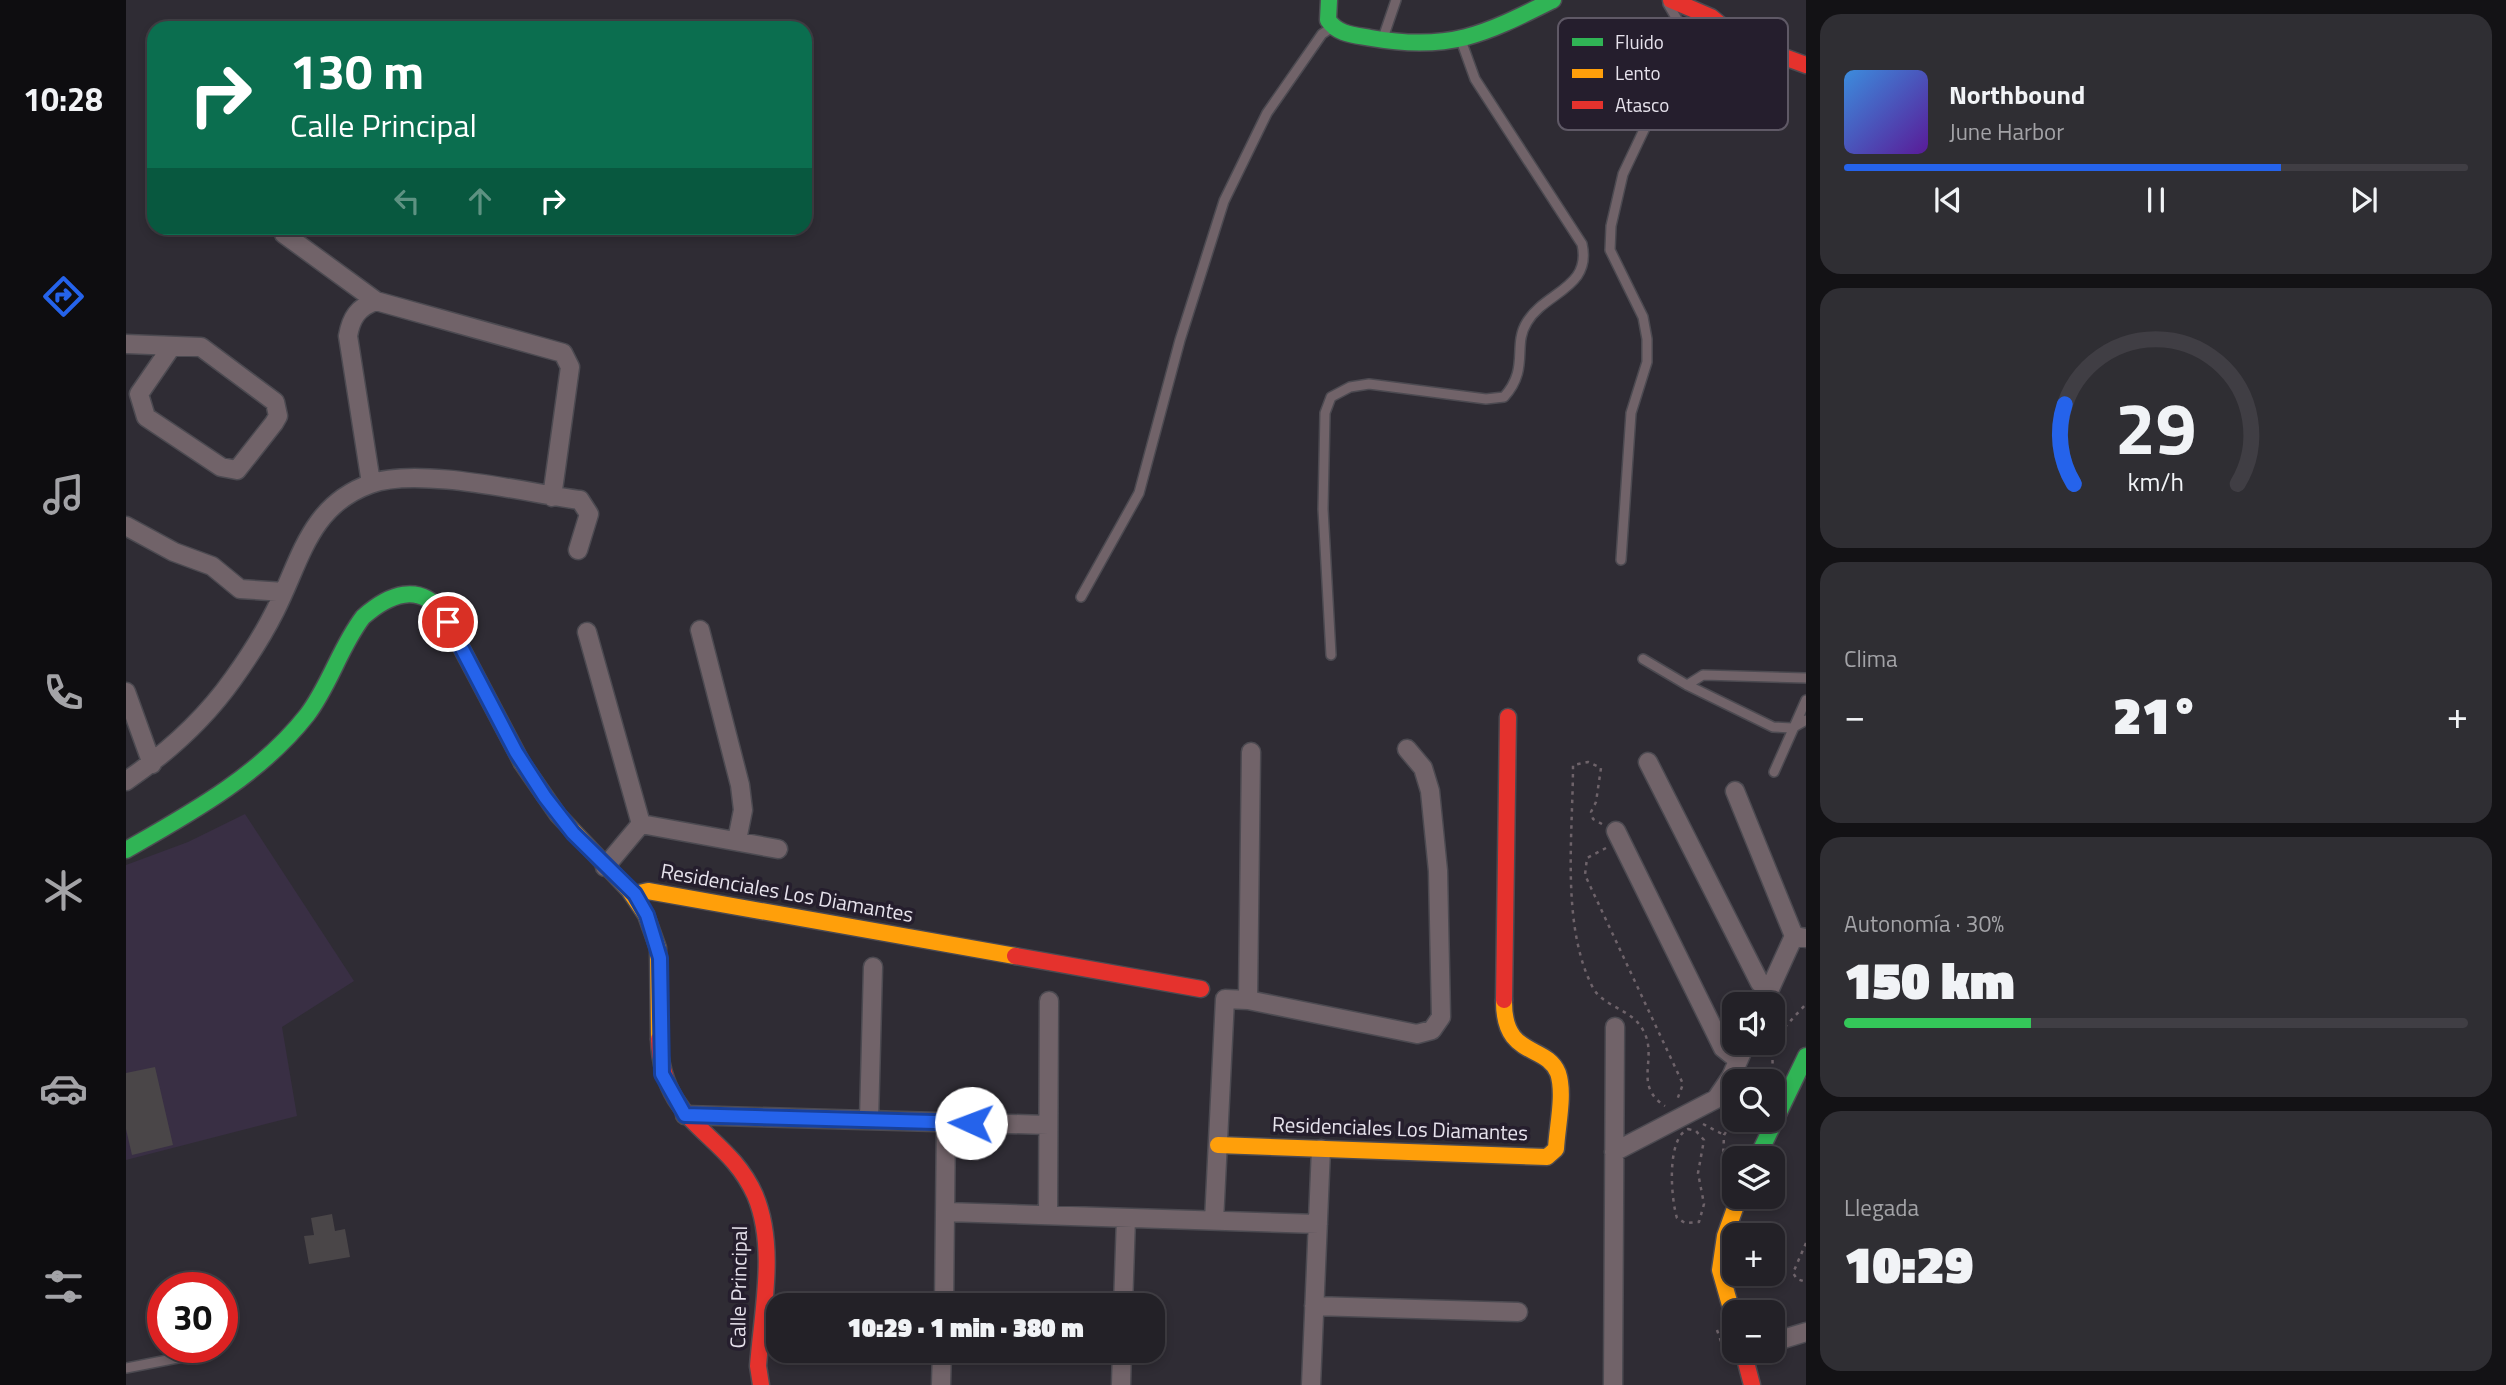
<!DOCTYPE html>
<html lang="es">
<meta charset="utf-8">
<style>
:root{--surface:#232127;--page:#2f2e33;--text:#f1f3f6;--muted:#a3a3a7;--line:#403e44;--accent:#2563eb}
body{margin:0;font-family:"Titillium Web",sans-serif;background:var(--page);color:var(--text);height:100vh;display:flex;flex-direction:column;font-size:26px;white-space:nowrap}
*{box-sizing:border-box;margin:0}
p{font-size:23px;color:var(--muted)}
.icon{flex:none;width:38px;height:38px;fill:none;stroke:currentColor;stroke-width:2;stroke-linecap:round;stroke-linejoin:round}
.map{position:relative;flex:1;overflow:hidden}
.details{display:flex;flex-direction:column;gap:14px;padding:14px;background:#131215;width:700px}
.details>*{flex:none}
.guide{position:absolute;left:21px;top:21px;width:665px;height:214px;border-radius:21px;box-shadow:0 4px 10px #0003,0 0 0 2px var(--line);background:#0b6e4f;color:#fff;overflow:hidden}
.controls{position:absolute;left:1596px;top:992px;display:grid;gap:14px}
.controls a{display:grid;place-items:center;width:63px;height:63px;border-radius:14px;background:var(--surface);box-shadow:0 4px 10px #0003,0 0 0 2px var(--line);font-size:35px}
.speed{position:absolute;left:21px;top:1272px;display:flex;gap:14px;font-size:35px;font-weight:700;text-align:center}
.speed>*{display:grid;place-content:center;width:91px;height:91px;border-radius:50%;background:var(--surface);box-shadow:0 4px 10px #0003,0 0 0 2px var(--line);line-height:1}
.speed .limit{border:10px solid #d22;background:#fff;color:#111}
.pin{position:absolute;display:grid;place-items:center;width:60px;height:60px;color:#fff;margin:-30px;border:4px solid #fff;border-radius:50%;box-shadow:0 2px 7px #0007}
.me{position:absolute;width:77px;margin:-38px;rotate:272deg;stroke-linejoin:round;filter:drop-shadow(0 0 5px #0008)}
.turn{display:flex;align-items:center;gap:24px;height:147px;padding:0 28px;font-size:32px}
.turn .icon{width:91px;height:91px;stroke-width:2.5}
.turn b{display:block;font-size:49px;line-height:60px}
.lanes{display:flex;align-items:center;height:66px;padding:0 28px;background:#0003;justify-content:center;gap:35px;direction:ltr}
.lanes .off{opacity:.35}
.big{font-size:52px;font-weight:800;line-height:1.1}
.details .tile{flex:1;display:flex;flex-direction:column;justify-content:center;gap:10px;min-width:0;padding:0 24px;border-radius:21px;background:var(--page)}
.details .dial{align-items:center;gap:0}
.dial svg{height:182px;overflow:visible;fill:none;stroke:var(--line);stroke-width:7;stroke-linecap:round;text-anchor:middle}
.dial text{fill:var(--text);stroke:none}
.song{display:flex;align-items:center;gap:21px}
.cover{width:84px;height:84px;border-radius:10px;background:linear-gradient(135deg,hsl(210 70% 55%),hsl(270 70% 35%))}
.played{height:7px;border-radius:4px;background:linear-gradient(90deg,var(--accent) 70%,var(--line) 70%)}
.keys{display:flex;justify-content:space-around;direction:ltr}
.heat{display:flex;justify-content:space-between;align-items:center;font-size:38px;direction:ltr}
.charge{height:10px;border-radius:5px;background:linear-gradient(90deg,#34c759 30%,var(--line) 0)}
.trip{position:absolute;left:640px;top:1293px;width:399px;height:70px;border-radius:21px;background:var(--surface);box-shadow:0 4px 10px #0003,0 0 0 2px var(--line);font-weight:800;line-height:70px;text-align:center}
main{display:flex;flex:1;min-height:0}
.menu{display:flex;flex-direction:column;width:126px;justify-content:space-around;align-items:center;background:#0e0d10;color:var(--muted)}
.menu .icon{width:49px;height:49px}
.menu .selected{color:var(--accent)}
.menu b{font-size:32px;color:var(--text)}
.map>svg:first-child{display:block}
.built{fill:#392f44}
.building{fill:#4a4648}
.lines{fill:none;stroke-linecap:round;stroke-linejoin:round}
.lane-casing{stroke:#4c4a51;stroke-width:12}
.street-casing{stroke:#4c4a51;stroke-width:21}
.fast-casing{stroke:#4c4a51;stroke-width:19}
.slow-casing{stroke:#4c4a51;stroke-width:19}
.jam-casing{stroke:#4c4a51;stroke-width:19}
.path{stroke:#6e636a;stroke-width:2.5;stroke-dasharray:3.5 5;stroke-linecap:butt}
.lane{stroke:#716369;stroke-width:9}
.street{stroke:#716369;stroke-width:18}
.fast{stroke:#30b455;stroke-width:16}
.slow{stroke:#ff9f0a;stroke-width:16}
.jam{stroke:#e5322d;stroke-width:16}
.route-casing{stroke:#184099;stroke-width:18}
.route{stroke:#2563eb;stroke-width:12}
.labels{text-anchor:middle;stroke-width:7;stroke-linejoin:round;paint-order:stroke}
.street-label{font-size:21px;fill:#e6e2ec;stroke:#251e2d}
.key{fill:#251e2d;stroke:#5f5966;stroke-width:2}
.key-label{font-size:19px;fill:#e6e2ec}
</style>
<main>
<nav class="menu">
<b>10:28</b>
<svg class="icon selected" aria-label="directions" viewBox="0 0 24 24"><path d="M12 3l9 9-9 9-9-9zM9 14v-3h6M13 9l2 2-2 2"/></svg>
<svg class="icon" aria-label="music" viewBox="0 0 24 24"><path d="M9 18V5l10-2v13"/><circle cx="6" cy="18" r="3"/><circle cx="16" cy="16" r="3"/></svg>
<svg class="icon" aria-label="phone" viewBox="0 0 24 24"><path d="M5 4h4l2 5-3 2q2 4 5 5l2-3 5 2v4C11 20 4 13 5 4z"/></svg>
<svg class="icon" aria-label="climate" viewBox="0 0 24 24"><path d="M12 3v18M4 7l16 10M4 17L20 7"/></svg>
<svg class="icon" aria-label="car" viewBox="0 0 24 24"><path d="M5 17H2v-5l4-1 3-4h7l3 4 3 1v5h-3M9 17h6M6 11h13"/><circle cx="7" cy="17" r="2"/><circle cx="17" cy="17" r="2"/></svg>
<svg class="icon" aria-label="filters" viewBox="0 0 24 24"><path d="M4 7h16M4 17h16"/><circle cx="9" cy="7" r="2"/><circle cx="15" cy="17" r="2"/></svg>
</nav>
<div class="map">
<svg width="1680" height="1385" viewBox="0 0 1680 1385">
<rect width="100%" height="100%" fill="#2f2c34"/>
<path class="built" d="M119 814 228 981 156 1027 171 1116 0 1160V865L62 842Z"/>
<path class="building" d="M29 1067 47 1145 6 1155 0 1129V1073Z
M206 1214 209 1231 219 1229 224 1257 183 1264 178 1236 188 1235 185 1218Z"/>
<g class="lines">
<g class="lane-casing">
<path id="lane" d="M1257 38 1270 0
M1495 560 1505 413 1521 362V339L1517 317 1484 250 1485 226 1497 174 1525 115 1538 101 1556 90 1568 76 1572 60 1568 48 1542 4
M955 597 1013 493 1054 340 1098 201 1141 113 1196 34 1205 28
M1205 655 1197 509 1199 413 1205 397 1224 387 1243 384 1360 399 1378 397C1404 368 1386 346 1401 322 1419 292 1466 288 1456 244L1349 79 1336 43
M1517 659 1561 685 1647 727 1666 728 1680 720
M1561 685 1577 675 1680 678
M1648 772 1680 700
M0 1368 67 1355"/>
</g>
<g class="street-casing">
<path id="street" d="M158 234 250 301
M0 344 75 347 149 402 152 416 148 423 111 470 95 467 20 417 13 394 46 346
M245 483 222 336C225 318 232 307 250 301L437 353 444 367 426 497
M0 526 48 552 86 566 114 589 158 592
M574 630 614 785 617 810 611 840
M461 632 515 824 479 867
M0 692 26 764
M1522 762 1634 983 1644 988
M0 781C41 753 78 720 107 679 122 658 137 635 149 611 175 560 183 506 244 484 292 466 402 493 454 500L463 514 452 550
M1609 791 1668 936
M515 824 652 849
M1490 831 1597 1048 1612 1060
M1122 1000 1125 752
M1637 1004 1668 936 1680 938
M559 1115 922 1125
M743 1120 747 967
M1488 1152 1590 1099 1605 1077 1620 1043
M820 1212 1192 1224
M922 1215 923 1001
M1088 1221 1099 999 1122 1000 1291 1034 1306 1030 1315 1017 1312 871 1304 791 1297 768 1281 749
M818 1306 820 1122
M997 1306 1000 1218
M1188 1306 1392 1312
M1647 1342 1680 1332
M815 1385 816 1351
M995 1385 996 1351
M1185 1385 1195 1149
M1487 1385 1489 1027"/>
</g>
<g class="fast-casing">
<path id="fast" d="M1203 0 1202 20C1212 35 1229 35 1245 38 1324 52 1359 34 1427 0
M0 850C65 813 134 775 181 715 204 685 214 647 237 617 263 594 293 582 317 613L396 763
M1631 1158 1680 1056"/>
</g>
<g class="slow-casing">
<path id="slow" d="M396 763 432 815 503 890 520 915 532 948 533 1039
M509 894 522 891 889 956
M1092 1145 1421 1157 1430 1149C1431 1127 1439 1094 1432 1073 1420 1043 1377 1059 1378 1000
M1608 1319 1594 1270 1599 1236 1613 1197"/>
</g>
<g class="jam-casing">
<path id="jam" d="M1545 0 1585 17 1614 41 1680 65
M889 956 1075 989
M1378 1000 1382 717
M533 1039C536 1127 600 1130 629 1195 651 1247 636 1312 632 1366L635 1385
M1617 1351 1626 1385"/>
</g>
<path class="path" d="M1476 824 1467 819 1465 812 1470 802 1475 768 1462 762 1447 765C1447 833 1435 924 1466 986 1476 1007 1505 1008 1517 1030 1533 1058 1506 1085 1539 1106
M1480 848 1461 858 1459 875 1557 1084 1551 1100
M1647 1040 1680 1004
M1646 1043 1647 1078
M1577 1124 1598 1135
M1562 1129 1570 1131 1578 1140 1572 1173 1578 1204 1573 1222 1559 1223 1551 1218C1545 1199 1540 1139 1562 1129Z
M1596 1186 1598 1135 1608 1120
M1680 1243 1667 1273 1671 1279 1680 1282
M1591 1330 1597 1347"/>
<use href="#lane" class="lane"/>
<use href="#street" class="street"/>
<use href="#fast" class="fast"/>
<use href="#slow" class="slow"/>
<use href="#jam" class="jam"/>
</g>
<g class="lines">
<g class="route-casing">
<path id="route" d="M322 622 390 752 419 797 447 833 509 894 521 915 534 958 536 1074 559 1115 845 1123"/>
</g>
<use href="#route" class="route"/>
</g>
<g class="labels">
<g class="street-label">
<text transform="translate(661 893) rotate(10)" y="7">Residenciales Los Diamantes</text>
<text transform="translate(1274 1129) rotate(2)" y="7">Residenciales Los Diamantes</text>
<text transform="translate(613 1287) rotate(-89)" y="7">Calle Principal</text>
</g>
</g>
<rect x="1432" y="18" width="230" height="112" rx="10" class="key"/>
<rect x="1446" y="38" width="31" height="8" fill="#30b455"/>
<rect x="1446" y="69" width="31" height="9" fill="#ff9f0a"/>
<rect x="1446" y="101" width="31" height="8" fill="#e5322d"/>
<g class="key-label">
<text x="1489" y="49">Fluido</text>
<text x="1489" y="80">Lento</text>
<text x="1489" y="112">Atasco</text>
</g>
</svg>
<div class="controls">
<a><svg class="icon" aria-label="sound" viewBox="0 0 24 24"><path d="M4 9h4l5-4v14l-5-4H4zM17 9q2 3 0 6"/></svg></a>
<a><svg class="icon" aria-label="search" viewBox="0 0 24 24"><circle cx="10" cy="10" r="6"/><path d="M15 15l6 6"/></svg></a>
<a><svg class="icon" aria-label="layers" viewBox="0 0 24 24"><path d="M12 4l9 5-9 5-9-5zM3 14l9 5 9-5"/></svg></a>
<a>+</a>
<a>−</a>
</div>
<div class="speed"><div class="limit">30</div></div>
<div class="pin" style="left:322px;top:622px;background:#d93025"><svg class="icon" aria-label="arrive" viewBox="0 0 24 24"><path d="M6 21V4h12l-3 4 3 4H6"/></svg></div>
<svg class="me" style="left:845px;top:1123px" viewBox="-20 -20 40 40"><circle r="19" fill="#fff"/><path d="M0-13L10 11 0 6-10 11z" fill="#2563eb"/></svg>
<div class="trip">10:29 · 1 min · 380 m</div>
<div class="guide">
<div class="turn"><svg class="icon" aria-label="right" viewBox="0 0 24 24"><path d="M7 20v-9h11M14 6l5 5-5 5"/></svg><div><b>130 m</b>Calle Principal</div></div>
<div class="lanes"><svg class="icon off" aria-label="left" viewBox="0 0 24 24"><path d="M17 20v-9H6M10 6l-5 5 5 5"/></svg><svg class="icon off" aria-label="ahead" viewBox="0 0 24 24"><path d="M12 20V5M6 11l6-6 6 6"/></svg><svg class="icon" aria-label="right" viewBox="0 0 24 24"><path d="M7 20v-9h11M14 6l5 5-5 5"/></svg></div>
</div>
</div>
<section class="details">
<div class="tile">
<div class="song"><i class="cover"></i><div><b>Northbound</b><p>June Harbor</p></div></div>
<div class="played"></div>
<div class="keys"><svg class="icon" aria-label="previous" viewBox="0 0 24 24"><path d="M18 5L8 12l10 7zM5 5v14"/></svg><svg class="icon" aria-label="pause" viewBox="0 0 24 24"><path d="M8 5v14M16 5v14"/></svg><svg class="icon" aria-label="next" viewBox="0 0 24 24"><path d="M6 5l10 7-10 7zM19 5v14"/></svg></div>
</div>
<div class="tile dial"><svg viewBox="0 0 100 80">
<path d="M14 69A42 42 0 1 1 86 69"/>
<path d="M14 69A42 42 0 0 1 10 34" stroke="#2563eb"/>
<text x="50" y="56" font-size="32" font-weight="700">29</text>
<text x="50" y="72" font-size="11">km/h</text>
</svg></div>
<div class="tile"><p>Clima</p>
<div class="heat"><a>−</a><b class="big">21°</b><a>+</a></div>
</div>
<div class="tile"><p>Autonomía · 30%</p><b class="big">150 km</b><div class="charge"></div></div>
<div class="tile"><p>Llegada</p><b class="big">10:29</b></div>
</section>
</main>
